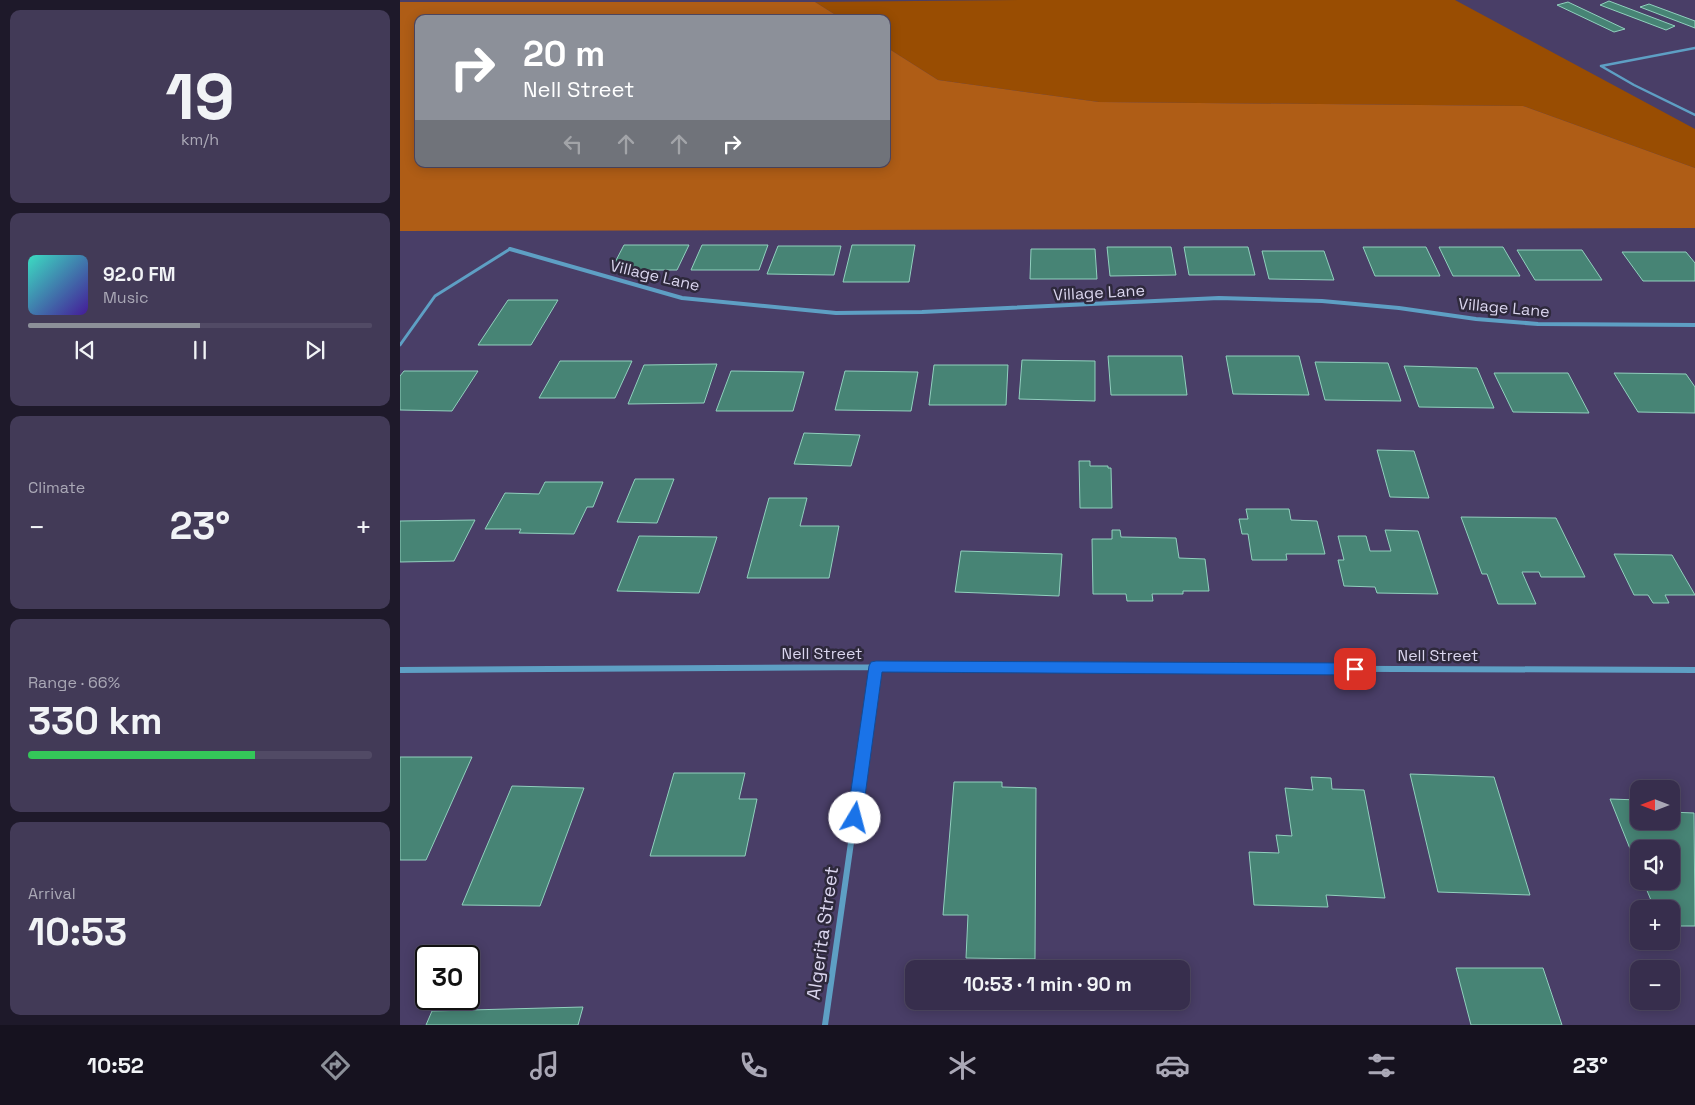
<!DOCTYPE html>
<meta charset="utf-8">
<style>
:root{--surface:#372e4d;--page:#423a57;--text:#f1f3f6;--muted:#aaa8b6;--line:#514a65;--accent:#8c9099}
body{margin:0;font-family:"Space Grotesk",sans-serif;background:var(--page);color:var(--text);height:100vh;display:flex;flex-direction:column;font-size:19px;white-space:nowrap}
*{box-sizing:border-box;margin:0}
p{font-size:16px;color:var(--muted)}
.icon{flex:none;width:28px;height:28px;fill:none;stroke:currentColor;stroke-width:2;stroke-linecap:round;stroke-linejoin:round}
.map{position:relative;flex:1;overflow:hidden}
.drawer{display:flex;flex-direction:column;gap:10px;padding:10px;background:#1e192a;width:400px}
.drawer>*{flex:none}
.hud{position:absolute;left:15px;top:15px;width:475px;height:152px;border-radius:10px;box-shadow:0 2px 12px #0003,0 0 0 1px var(--line);background:#8c9099;color:#fff;overflow:hidden}
.needle{width:32px;rotate:270deg}
.fabs{position:absolute;left:1230px;top:780px;display:grid;gap:10px}
.fabs a{display:grid;place-items:center;width:50px;height:50px;border-radius:10px;background:var(--surface);box-shadow:0 2px 12px #0003,0 0 0 1px var(--line);font-size:25px}
.speed{position:absolute;left:15px;top:945px;display:flex;gap:10px;font-size:25px;font-weight:700;text-align:center}
.speed>*{display:grid;place-content:center;width:65px;height:65px;border-radius:50%;background:var(--surface);box-shadow:0 2px 12px #0003,0 0 0 1px var(--line);line-height:1}
.speed .limit{border:2px solid #111;border-radius:8px;background:#fff;color:#111}
.pin{position:absolute;display:grid;place-items:center;width:42px;height:42px;color:#fff;margin:-21px;border-radius:10px;box-shadow:0 2px 8px #0006}
.me{position:absolute;width:55px;margin:-28px;rotate:8deg;stroke-linejoin:round;filter:drop-shadow(0 0 4px #0008)}
.turn{display:flex;align-items:center;gap:18px;height:105px;padding:0 25px;font-size:22px}
.turn .icon{width:65px;height:65px;stroke-width:2.5}
.turn b{display:block;font-size:35px;line-height:42px}
.lanes{display:flex;align-items:center;height:48px;padding:0 25px;background:#0003;justify-content:center;gap:25px;direction:ltr}
.lanes .off{opacity:.35}
.big{font-size:38px;font-weight:600;line-height:1.1}
.drawer .widget{flex:1;display:flex;flex-direction:column;justify-content:center;gap:8px;min-width:0;padding:0 18px;border-radius:10px;background:var(--page)}
.drawer .dial{align-items:center;gap:0}
.dial b{font-size:65px;line-height:1}
.song{display:flex;align-items:center;gap:15px}
.cover{width:60px;height:60px;border-radius:8px;background:linear-gradient(135deg,hsl(170 70% 55%),hsl(260 70% 35%))}
.played{height:5px;border-radius:2px;background:linear-gradient(90deg,var(--accent) 50%,var(--line) 50%)}
.keys{display:flex;justify-content:space-around;direction:ltr}
.heat{display:flex;justify-content:space-between;align-items:center;font-size:28px;direction:ltr}
.charge{height:8px;border-radius:4px;background:linear-gradient(90deg,#34c759 66%,var(--line) 0)}
.trip{position:absolute;left:505px;top:960px;width:285px;height:50px;border-radius:10px;background:var(--surface);box-shadow:0 2px 12px #0003,0 0 0 1px var(--line);font-weight:600;line-height:50px;text-align:center}
.tab-bar{display:flex;height:80px;justify-content:space-around;align-items:center;background:#16121f;color:var(--muted)}
.tab-bar .icon{width:35px;height:35px}
.tab-bar .selected{color:var(--accent)}
.tab-bar b{font-size:22px;color:var(--text)}
main{display:flex;flex:1;min-height:0}
.map>svg:first-child{display:block}
.green{fill:#994d02}
.forest{fill:#af5d16}
.building{fill:#478475;stroke:#91d0be}
.lines{fill:none;stroke-linecap:round;stroke-linejoin:round}
.service-far1{stroke:#5e9fc4;stroke-width:2.5}
.service{stroke:#5e9fc4;stroke-width:3}
.minor-far1{stroke:#5e9fc4;stroke-width:4}
.minor{stroke:#5e9fc4;stroke-width:6}
.route{fill:#1a73e8;stroke:#114b97}
.labels{text-anchor:middle;stroke-width:5;stroke-linejoin:round;paint-order:stroke}
.street-label{font-size:16px;fill:#dad5ee;stroke:#2e293c}
.near-street-label{font-size:19px;fill:#dad5ee;stroke:#2e293c}
</style>
<main>
<section class="drawer">
<div class="widget dial"><b>19</b><p>km/h</p></div>
<div class="widget">
<div class="song"><i class="cover"></i><div><b>92.0 FM</b><p>Music</p></div></div>
<div class="played"></div>
<div class="keys"><svg class="icon" aria-label="previous" viewBox="0 0 24 24"><path d="M18 5L8 12l10 7zM5 5v14"/></svg><svg class="icon" aria-label="pause" viewBox="0 0 24 24"><path d="M8 5v14M16 5v14"/></svg><svg class="icon" aria-label="next" viewBox="0 0 24 24"><path d="M6 5l10 7-10 7zM19 5v14"/></svg></div>
</div>
<div class="widget"><p>Climate</p>
<div class="heat"><a>−</a><b class="big">23°</b><a>+</a></div>
</div>
<div class="widget"><p>Range · 66%</p><b class="big">330 km</b><div class="charge"></div></div>
<div class="widget"><p>Arrival</p><b class="big">10:53</b></div>
</section>
<div class="map">
<svg width="1295" height="1025" viewBox="0 0 1295 1025">
<rect width="100%" height="100%" fill="#493e67"/>
<path class="green" d="M629 0H1055L1295 129V168L1123 106 699 102 538 80 486 47V19H442L415 2Z"/>
<path class="forest" d="M0 2H415L442 19H19V164H486V47L538 80 699 102 1123 106 1295 168V228L0 231Z"/>
<path class="building" d="M1209 1 1275 26 1266 30 1200 5Z
M1168 2 1225 29 1214 32 1157 5Z
M1249 4 1295 21V28L1240 7Z
M224 245H289L277 270H211Z
M302 245H368L359 270H291Z
M452 245H515L509 282H443Z
M378 246H441L434 275 367 274Z
M707 247H771L776 275 710 276Z
M784 247H848L855 275H789Z
M963 247H1026L1040 276H975Z
M1039 247H1103L1120 276H1053Z
M631 249H695L697 279H630Z
M1117 250H1182L1202 280H1135Z
M862 251H924L934 280 869 279Z
M1222 252H1286L1295 263V281H1243Z
M108 300H158L131 345H78Z
M708 356H782L787 395H711Z
M826 356H899L909 395 833 394Z
M622 360 695 361V401L619 399Z
M160 361H232L215 398H139Z
M915 362 988 363 1001 401 925 400Z
M317 364 304 403 228 404 244 365Z
M534 365H608L606 405H529Z
M1004 366 1077 368 1094 408 1019 407Z
M4 371H78L52 411 0 410V376Z
M331 371 404 372 393 411H316Z
M445 371 518 372 511 411 435 410Z
M1094 373H1168L1189 413 1113 412Z
M1214 373 1286 374 1295 387V413L1238 412Z
M404 433 460 435 451 466 394 464Z
M977 450 1014 451 1029 498 990 497Z
M679 461H690V466H708V468H711L712 508H680Z
M235 479H274L257 523 217 522Z
M145 482H203L193 507H187L174 534 119 533 121 529H85L105 493 139 494Z
M369 498H407L400 526H439L429 578H347Z
M846 509H889L891 520 917 521 925 554H886L887 560H852L848 534H842L839 519H848Z
M1061 517 1156 518 1185 577H1141L1139 572H1122L1136 604H1098L1087 574H1082Z
M75 520 54 561 0 562V521Z
M712 530H720L721 537 776 538 779 558 805 559 809 591H783V594H752L753 601H727L726 594H693L692 539H712Z
M985 530 1018 531 1038 594 977 593 975 587 944 586 938 560H944L938 536H966L970 551H991Z
M239 536 317 537 299 593 217 591Z
M561 551 662 554 659 596 555 592Z
M1214 554 1272 555 1295 595H1265L1269 603H1253L1248 595H1234Z
M0 757H72L26 860H0Z
M274 773H345L339 799H357L345 856H250Z
M1010 774 1094 777 1130 895 1038 892Z
M911 777 931 778 932 789 964 790 985 898 926 895 928 907 854 905 849 852 879 853 876 835 892 836 885 788 913 790Z
M554 782H602V787L636 788 635 959 566 958 568 915H543Z
M112 786 184 788 140 906 62 905Z
M1210 799 1239 800V821H1271V812L1294 813 1295 926H1271V909H1257L1256 905H1253L1243 881H1271V849H1239V871Z
M1056 968H1143L1162 1025H1071Z
M183 1007 178 1025H26L32 1011Z"/>
<g class="lines">
<path class="service-far1" d="M1201 66 1234 85 1295 115
M1201 66 1295 48"/>
<path class="service" d="M0 345 35 296 110 249"/>
<path class="minor-far1" d="M110 249 282 298 436 313 522 312 819 298 922 301 999 308 1076 319 1138 324 1295 325"/>
<path class="minor" d="M0 670 476 667 1295 670
M425 1025 476 667"/>
</g>
<path class="route" d="M476 661 955 663 960 664 962 669 960 673 955 675 482 672 462 818 460 823 455 825 450 823 447 818 469 666 471 662Z"/>
<g class="labels">
<g class="street-label">
<text transform="translate(255 275) rotate(13)" y="6">Village Lane</text>
<text transform="translate(699 292) rotate(-3)" y="6">Village Lane</text>
<text transform="translate(1104 307) rotate(5)" y="6">Village Lane</text>
<text x="422" y="659">Nell Street</text>
<text x="1038" y="661">Nell Street</text>
</g>
<g class="near-street-label">
<text transform="translate(422 933) rotate(-82)" y="7">Algerita Street</text>
</g>
</g>
</svg>
<div class="fabs">
<a><svg class="needle" viewBox="-14 -14 28 28"><path d="M0-13l5 13h-10z" fill="#e53935"/><path d="M0 13l5-13h-10z" fill="#aaa8b6"/></svg></a>
<a><svg class="icon" aria-label="sound" viewBox="0 0 24 24"><path d="M4 9h4l5-4v14l-5-4H4zM17 9q2 3 0 6"/></svg></a>
<a>+</a>
<a>−</a>
</div>
<div class="speed"><div class="limit">30</div></div>
<div class="pin" style="left:955px;top:669px;background:#d93025"><svg class="icon" aria-label="arrive" viewBox="0 0 24 24"><path d="M6 21V4h12l-3 4 3 4H6"/></svg></div>
<svg class="me" style="left:455px;top:818px" viewBox="-20 -20 40 40"><circle r="19" fill="#fff"/><path d="M0-13L10 11 0 6-10 11z" fill="#1a73e8"/></svg>
<div class="trip">10:53 · 1 min · 90 m</div>
<div class="hud">
<div class="turn"><svg class="icon" aria-label="right" viewBox="0 0 24 24"><path d="M7 20v-9h11M14 6l5 5-5 5"/></svg><div><b>20 m</b>Nell Street</div></div>
<div class="lanes"><svg class="icon off" aria-label="left" viewBox="0 0 24 24"><path d="M17 20v-9H6M10 6l-5 5 5 5"/></svg><svg class="icon off" aria-label="ahead" viewBox="0 0 24 24"><path d="M12 20V5M6 11l6-6 6 6"/></svg><svg class="icon off" aria-label="ahead" viewBox="0 0 24 24"><path d="M12 20V5M6 11l6-6 6 6"/></svg><svg class="icon" aria-label="right" viewBox="0 0 24 24"><path d="M7 20v-9h11M14 6l5 5-5 5"/></svg></div>
</div>
</div>
</main>
<nav class="tab-bar">
<b>10:52</b>
<svg class="icon selected" aria-label="directions" viewBox="0 0 24 24"><path d="M12 3l9 9-9 9-9-9zM9 14v-3h6M13 9l2 2-2 2"/></svg>
<svg class="icon" aria-label="music" viewBox="0 0 24 24"><path d="M9 18V5l10-2v13"/><circle cx="6" cy="18" r="3"/><circle cx="16" cy="16" r="3"/></svg>
<svg class="icon" aria-label="phone" viewBox="0 0 24 24"><path d="M5 4h4l2 5-3 2q2 4 5 5l2-3 5 2v4C11 20 4 13 5 4z"/></svg>
<svg class="icon" aria-label="climate" viewBox="0 0 24 24"><path d="M12 3v18M4 7l16 10M4 17L20 7"/></svg>
<svg class="icon" aria-label="car" viewBox="0 0 24 24"><path d="M5 17H2v-5l4-1 3-4h7l3 4 3 1v5h-3M9 17h6M6 11h13"/><circle cx="7" cy="17" r="2"/><circle cx="17" cy="17" r="2"/></svg>
<svg class="icon" aria-label="filters" viewBox="0 0 24 24"><path d="M4 7h16M4 17h16"/><circle cx="9" cy="7" r="2"/><circle cx="15" cy="17" r="2"/></svg>
<b>23°</b>
</nav>
